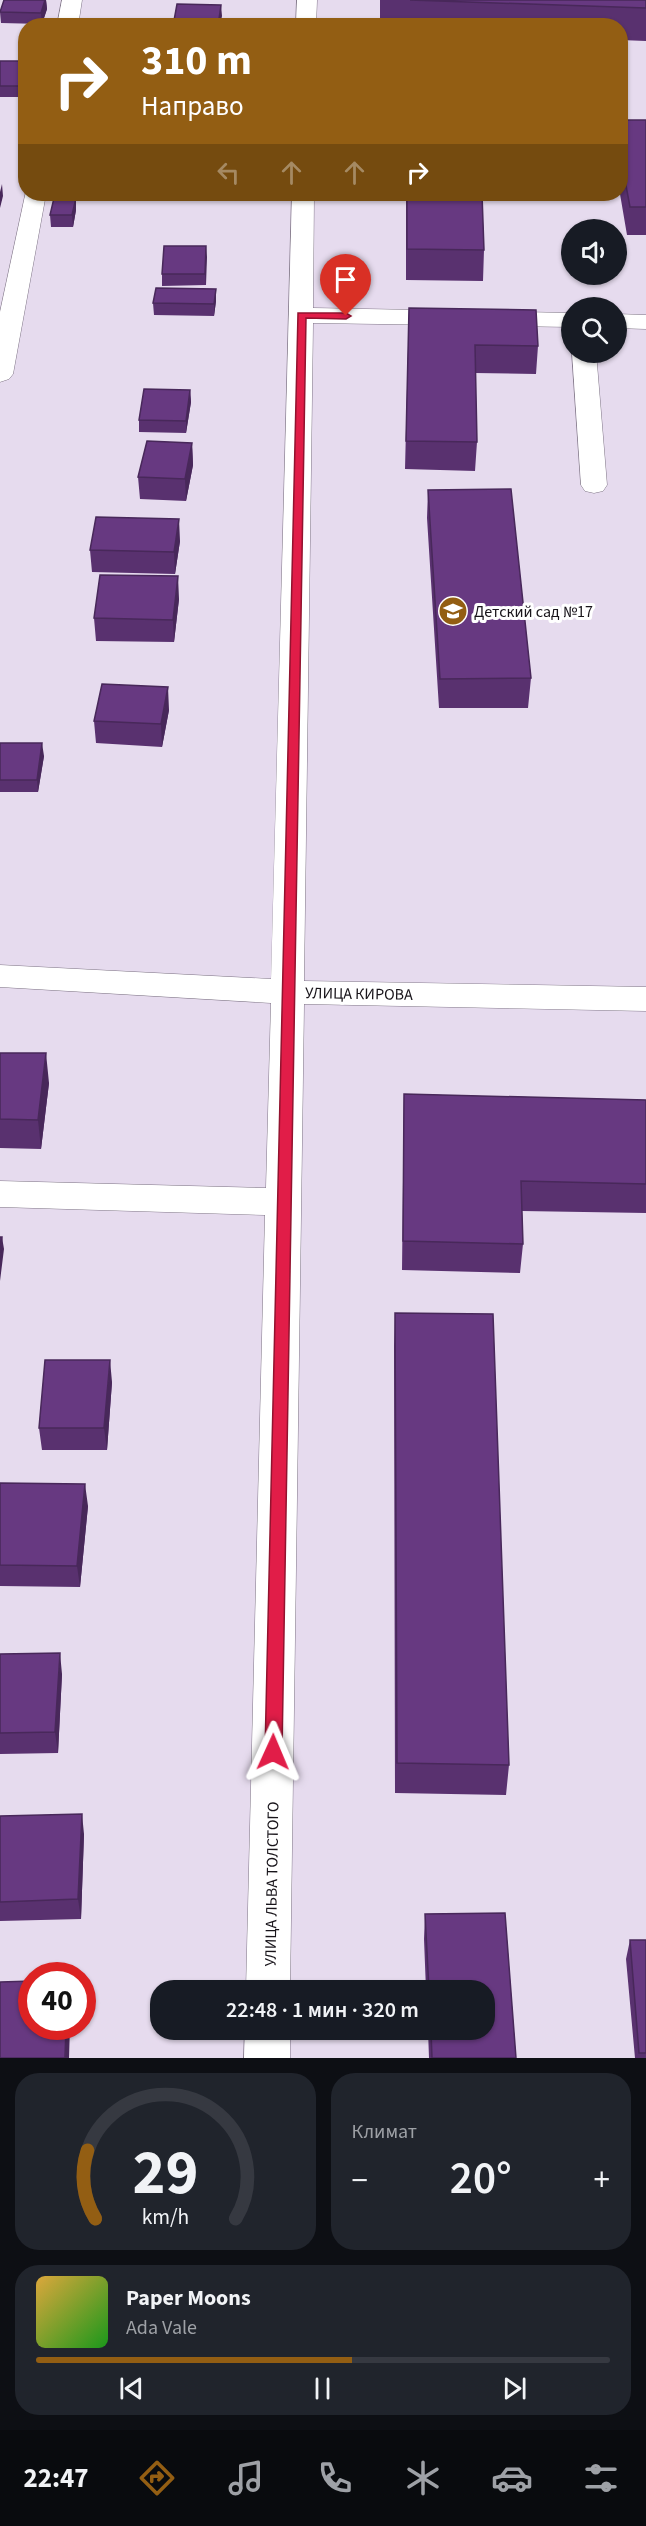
<!DOCTYPE html>
<html lang="ru">
<meta charset="utf-8">
<style>
:root{--surface:#171b24;--page:#20242c;--text:#f1f3f6;--muted:#9ea1a6;--line:#363941;--accent:#935e13}
body{margin:0;font-family:"Source Sans 3",sans-serif;background:var(--page);color:var(--text);height:100vh;display:flex;flex-direction:column;font-size:22px;white-space:nowrap}
*{box-sizing:border-box;margin:0}
p{font-size:20px;color:var(--muted)}
.icon{flex:none;width:33px;height:33px;fill:none;stroke:currentColor;stroke-width:2;stroke-linecap:round;stroke-linejoin:round}
.map{position:relative;height:2058px;overflow:hidden}
.panel{display:flex;flex-direction:column;gap:15px;padding:15px;background:#0d0f14;flex:1}
.panel>*{flex:none}
.top-card{position:absolute;left:18px;top:18px;width:610px;height:183px;border-radius:24px;box-shadow:0 2px 4px #0004;background:#935e13;color:#fff;overflow:hidden}
.buttons{position:absolute;left:561px;top:219px;display:grid;gap:12px}
.buttons a{display:grid;place-items:center;width:66px;height:66px;border-radius:50%;background:var(--surface);box-shadow:0 2px 4px #0004;font-size:30px}
.speed{position:absolute;left:18px;top:1962px;display:flex;gap:12px;font-size:30px;font-weight:700;text-align:center}
.speed>*{display:grid;place-content:center;width:78px;height:78px;border-radius:50%;background:var(--surface);box-shadow:0 2px 4px #0004;line-height:1}
.speed .limit{border:9px solid #d22;background:#fff;color:#111}
.pin{position:absolute;display:grid;place-items:center;width:51px;height:51px;color:#fff;margin:-62px -26px;border-radius:50% 50% 50% 0;rotate:-45deg;box-shadow:0 0 6px #0007}
.pin .icon{rotate:45deg}
.me{position:absolute;width:66px;margin:-33px;rotate:1deg;stroke-linejoin:round;filter:drop-shadow(0 0 4px #0008)}
.turn{display:flex;align-items:center;gap:21px;height:126px;padding:0 24px;font-size:27px}
.turn .icon{width:78px;height:78px;stroke-width:2.5}
.turn b{display:block;font-size:42px;line-height:51px}
.lanes{display:flex;align-items:center;height:57px;padding:0 24px;background:#0003;justify-content:center;gap:30px;direction:ltr}
.lanes .off{opacity:.35}
.big{font-size:45px;font-weight:600;line-height:1.1}
.panel .card{flex:1;display:flex;flex-direction:column;justify-content:center;gap:9px;min-width:0;padding:0 21px;border-radius:24px;background:var(--page)}
.panel .dial{align-items:center;gap:0}
.dial svg{height:156px;overflow:visible;fill:none;stroke:var(--line);stroke-width:7;stroke-linecap:round;text-anchor:middle}
.dial text{fill:var(--text);stroke:none}
.song{display:flex;align-items:center;gap:18px}
.cover{width:72px;height:72px;border-radius:9px;background:linear-gradient(135deg,hsl(40 70% 55%),hsl(120 70% 35%))}
.played{height:6px;border-radius:3px;background:linear-gradient(90deg,var(--accent) 55%,var(--line) 55%)}
.keys{display:flex;justify-content:space-around;direction:ltr}
.heat{display:flex;justify-content:space-between;align-items:center;font-size:33px;direction:ltr}
.panel .tiles{flex:1;display:grid;gap:15px;grid-template-columns:1fr 1fr}
.card:last-child{grid-column:span 2}
.trip{position:absolute;left:150px;top:1980px;width:345px;height:60px;border-radius:24px;background:var(--surface);box-shadow:0 2px 4px #0004;font-weight:600;line-height:60px;text-align:center}
.menu{display:flex;height:96px;justify-content:space-around;align-items:center;background:#090b0e;color:var(--muted)}
.menu .icon{width:42px;height:42px}
.menu .on{color:var(--accent)}
.menu b{font-size:27px;color:var(--text)}
.map>svg:first-child{display:block}
.lines{fill:none;stroke-linecap:round;stroke-linejoin:round}
.minor-casing{stroke:#7e7485;stroke-width:1}
.minor{fill:#fff;fill-rule:evenodd}
.wall{fill:#59316f}
.shaded-wall{fill:#48285a}
.building{fill:#673981;stroke:#48285a;stroke-width:1.5}
.route{fill:#e11d48;stroke:#92132f;stroke-width:1.5}
.labels{text-anchor:middle;stroke-width:6;stroke-linejoin:round;paint-order:stroke}
.poi-label{font-size:16px;fill:#18141a;stroke:#fff;text-anchor:start}
.street-label{font-size:16px;fill:#18141a;stroke:#fff}
</style>
<div class="map">
<svg width="646" height="2058" viewBox="0 0 646 2058">
<rect width="100%" height="100%" fill="#e6dbee"/>
<g class="lines">
<g class="minor-casing">
<path id="minor" d="M62 0H82L78 26H57Z
M297 0H317L316 26H296Z
M26 191V194H46L13 374 9 379 0 382V312Z
M292 194H314L313 308 572 313V327L313 323 304 981 646 987V1011L304 1004 290 1990H246L265 1215 0 1207V1181L266 1188 271 1003 0 987V965L271 979Z
M616 314 646 315V329L616 328Z
M572 352H596L607 485 603 491 594 493 585 491 581 485Z
M245 2030H290V2058H244Z"/>
</g>
<use href="#minor" class="minor"/>
</g>
<path class="wall" d="M4 0H46L47 9 42 24 1 23 0 12Z
M380 0H646V41L621 40V26H380Z
M0 61H26V97H0Z
M621 120H646V235H627L620 194H621Z
M406 194H482L484 250 483 281 406 280Z
M76 210 73 227H51L50 215Z
M206 246V285L162 286V274Z
M216 289V301L214 316 154 315 153 303Z
M409 308 538 346 536 374 475 373 477 442 475 471 405 469Z
M190 390 191 402 186 433 139 432V420Z
M192 443 193 465 186 501 140 499 138 477Z
M428 490 531 678 528 708H439L427 518Z
M180 541 175 574 92 572 90 550Z
M179 599 174 642 96 641 94 618Z
M169 710 162 747 96 743 94 721Z
M0 743 44 756 38 792H0Z
M0 1053 49 1083 41 1149 0 1148Z
M404 1094 646 1100V1213L522 1211 523 1244 520 1273 402 1270Z
M395 1313 509 1765 506 1795 395 1793 394 1346Z
M112 1382 107 1450H42L39 1428Z
M0 1483 88 1506 80 1587 0 1586Z
M0 1654 62 1674 58 1753 0 1754Z
M0 1816 84 1834 81 1919 0 1921Z
M505 1913 516 2058H429L428 2030H484V1990H426L424 1939 425 1914Z
M630 1940H646V2058H635L626 1959Z"/>
<path class="shaded-wall" d="M45 0H46L47 9 42 24 41 13Z
M221 5 222 16 220 26H218Z
M2 184 3 196 0 208V192Z
M76 198V210L73 227 72 215Z
M206 246 207 257 206 285 205 274Z
M216 289V301L214 316V304Z
M190 390 191 402 186 433V421Z
M192 443 193 465 186 501 185 479Z
M179 519 180 541 175 574 174 552Z
M178 576 179 599 174 642 173 620Z
M168 687 169 710 162 747 161 724Z
M42 743 44 756 38 792 37 780Z
M46 1053 49 1083 41 1149 38 1120Z
M2 1237 4 1249 0 1281V1255Z
M110 1360 112 1382 107 1450 104 1428Z
M85 1484 88 1506 80 1587 77 1566Z
M60 1653 62 1674 58 1753 55 1732Z
M82 1814 84 1834 81 1919 78 1899Z
M66 2026H70L69 2058H65Z"/>
<path class="building" d="M4 0H45L41 13 0 12Z
M410 0H646V8Z
M177 4 221 5 218 26H173Z
M0 61H26L25 86H0Z
M621 120H646V207H630L621 159Z
M407 194H482L484 250 407 249Z
M54 198H76L72 215H50Z
M164 246H206L205 274H162Z
M156 288 216 289 214 304 153 303Z
M409 308 536 310 538 346 475 345 477 442 406 441Z
M144 389 190 390 186 421 139 420Z
M147 441 192 443 185 479 138 477Z
M511 489 531 678 440 679 428 490Z
M96 517 179 519 174 552 90 550Z
M100 575 178 576 173 620 94 618Z
M102 684 168 687 161 724 94 721Z
M0 743H42L37 780H0Z
M0 1053H46L38 1120 0 1119Z
M404 1094 646 1100V1184L521 1181 523 1244 403 1241Z
M0 1237H2L0 1255Z
M395 1313 493 1314 509 1765 397 1763Z
M45 1360H110L104 1428H39Z
M0 1483 85 1484 77 1566 0 1565Z
M60 1653 55 1732 0 1733V1654Z
M82 1814 78 1899 0 1902V1816Z
M505 1913 516 2058H432L431 2030H484V1990H429L425 1914Z
M630 1940H646V2053H639Z
M32 1981V2026H66L65 2058H0V1982Z"/>
<path class="route" d="M298 313H346L351 316 346 319 306 318 282 1752 279 1757 273 1759 267 1757 265 1752Z"/>
<defs>
<g id="school-disc" transform="scale(1.5)"><circle r="9.5" fill="#935e13" stroke="#fff"/><path d="M0-5L7-2L0 1L-7-2ZM-4 1L0 2.5L4 1V4Q0 6-4 4Z" fill="#fff"/></g>
</defs>
<g fill-rule="evenodd">
<use href="#school-disc" x="453" y="611"/>
</g>
<g class="labels">
<g class="poi-label">
<text x="474" y="617">Детский сад №17</text>
</g>
<g class="street-label">
<text transform="translate(359 993) rotate(1)" y="6">УЛИЦА КИРОВА</text>
<text transform="translate(271 1884) rotate(-89)" y="6">УЛИЦА ЛЬВА ТОЛСТОГО</text>
</g>
</g>
</svg>
<div class="buttons">
<a><svg class="icon" aria-label="sound" viewBox="0 0 24 24"><path d="M4 9h4l5-4v14l-5-4H4zM17 9q2 3 0 6"/></svg></a>
<a><svg class="icon" aria-label="search" viewBox="0 0 24 24"><circle cx="10" cy="10" r="6"/><path d="M15 15l6 6"/></svg></a>
</div>
<div class="speed"><div class="limit">40</div></div>
<div class="pin" style="left:346px;top:316px;background:#d93025"><svg class="icon" aria-label="arrive" viewBox="0 0 24 24"><path d="M6 21V4h12l-3 4 3 4H6"/></svg></div>
<svg class="me" style="left:273px;top:1752px" viewBox="-20 -20 40 40"><path d="M0-17L14 15 0 8-14 15z" fill="#e11d48" stroke="#fff" stroke-width="4"/></svg>
<div class="trip">22:48 · 1 мин · 320 m</div>
<div class="top-card">
<div class="turn"><svg class="icon" aria-label="right" viewBox="0 0 24 24"><path d="M7 20v-9h11M14 6l5 5-5 5"/></svg><div><b>310 m</b>Направо</div></div>
<div class="lanes"><svg class="icon off" aria-label="left" viewBox="0 0 24 24"><path d="M17 20v-9H6M10 6l-5 5 5 5"/></svg><svg class="icon off" aria-label="ahead" viewBox="0 0 24 24"><path d="M12 20V5M6 11l6-6 6 6"/></svg><svg class="icon off" aria-label="ahead" viewBox="0 0 24 24"><path d="M12 20V5M6 11l6-6 6 6"/></svg><svg class="icon" aria-label="right" viewBox="0 0 24 24"><path d="M7 20v-9h11M14 6l5 5-5 5"/></svg></div>
</div>
</div>
<section class="panel">
<div class="tiles">
<div class="card dial"><svg viewBox="0 0 100 80">
<path d="M14 69A42 42 0 1 1 86 69"/>
<path d="M14 69A42 42 0 0 1 10 34" stroke="#935e13"/>
<text x="50" y="56" font-size="32" font-weight="700">29</text>
<text x="50" y="72" font-size="11">km/h</text>
</svg></div>
<div class="card"><p>Климат</p>
<div class="heat"><a>−</a><b class="big">20°</b><a>+</a></div>
</div>
<div class="card">
<div class="song"><i class="cover"></i><div><b>Paper Moons</b><p>Ada Vale</p></div></div>
<div class="played"></div>
<div class="keys"><svg class="icon" aria-label="previous" viewBox="0 0 24 24"><path d="M18 5L8 12l10 7zM5 5v14"/></svg><svg class="icon" aria-label="pause" viewBox="0 0 24 24"><path d="M8 5v14M16 5v14"/></svg><svg class="icon" aria-label="next" viewBox="0 0 24 24"><path d="M6 5l10 7-10 7zM19 5v14"/></svg></div>
</div>
</div>
</section>
<nav class="menu">
<b>22:47</b>
<svg class="icon on" aria-label="directions" viewBox="0 0 24 24"><path d="M12 3l9 9-9 9-9-9zM9 14v-3h6M13 9l2 2-2 2"/></svg>
<svg class="icon" aria-label="music" viewBox="0 0 24 24"><path d="M9 18V5l10-2v13"/><circle cx="6" cy="18" r="3"/><circle cx="16" cy="16" r="3"/></svg>
<svg class="icon" aria-label="phone" viewBox="0 0 24 24"><path d="M5 4h4l2 5-3 2q2 4 5 5l2-3 5 2v4C11 20 4 13 5 4z"/></svg>
<svg class="icon" aria-label="climate" viewBox="0 0 24 24"><path d="M12 3v18M4 7l16 10M4 17L20 7"/></svg>
<svg class="icon" aria-label="car" viewBox="0 0 24 24"><path d="M5 17H2v-5l4-1 3-4h7l3 4 3 1v5h-3M9 17h6M6 11h13"/><circle cx="7" cy="17" r="2"/><circle cx="17" cy="17" r="2"/></svg>
<svg class="icon" aria-label="filters" viewBox="0 0 24 24"><path d="M4 7h16M4 17h16"/><circle cx="9" cy="7" r="2"/><circle cx="15" cy="17" r="2"/></svg>
</nav>
